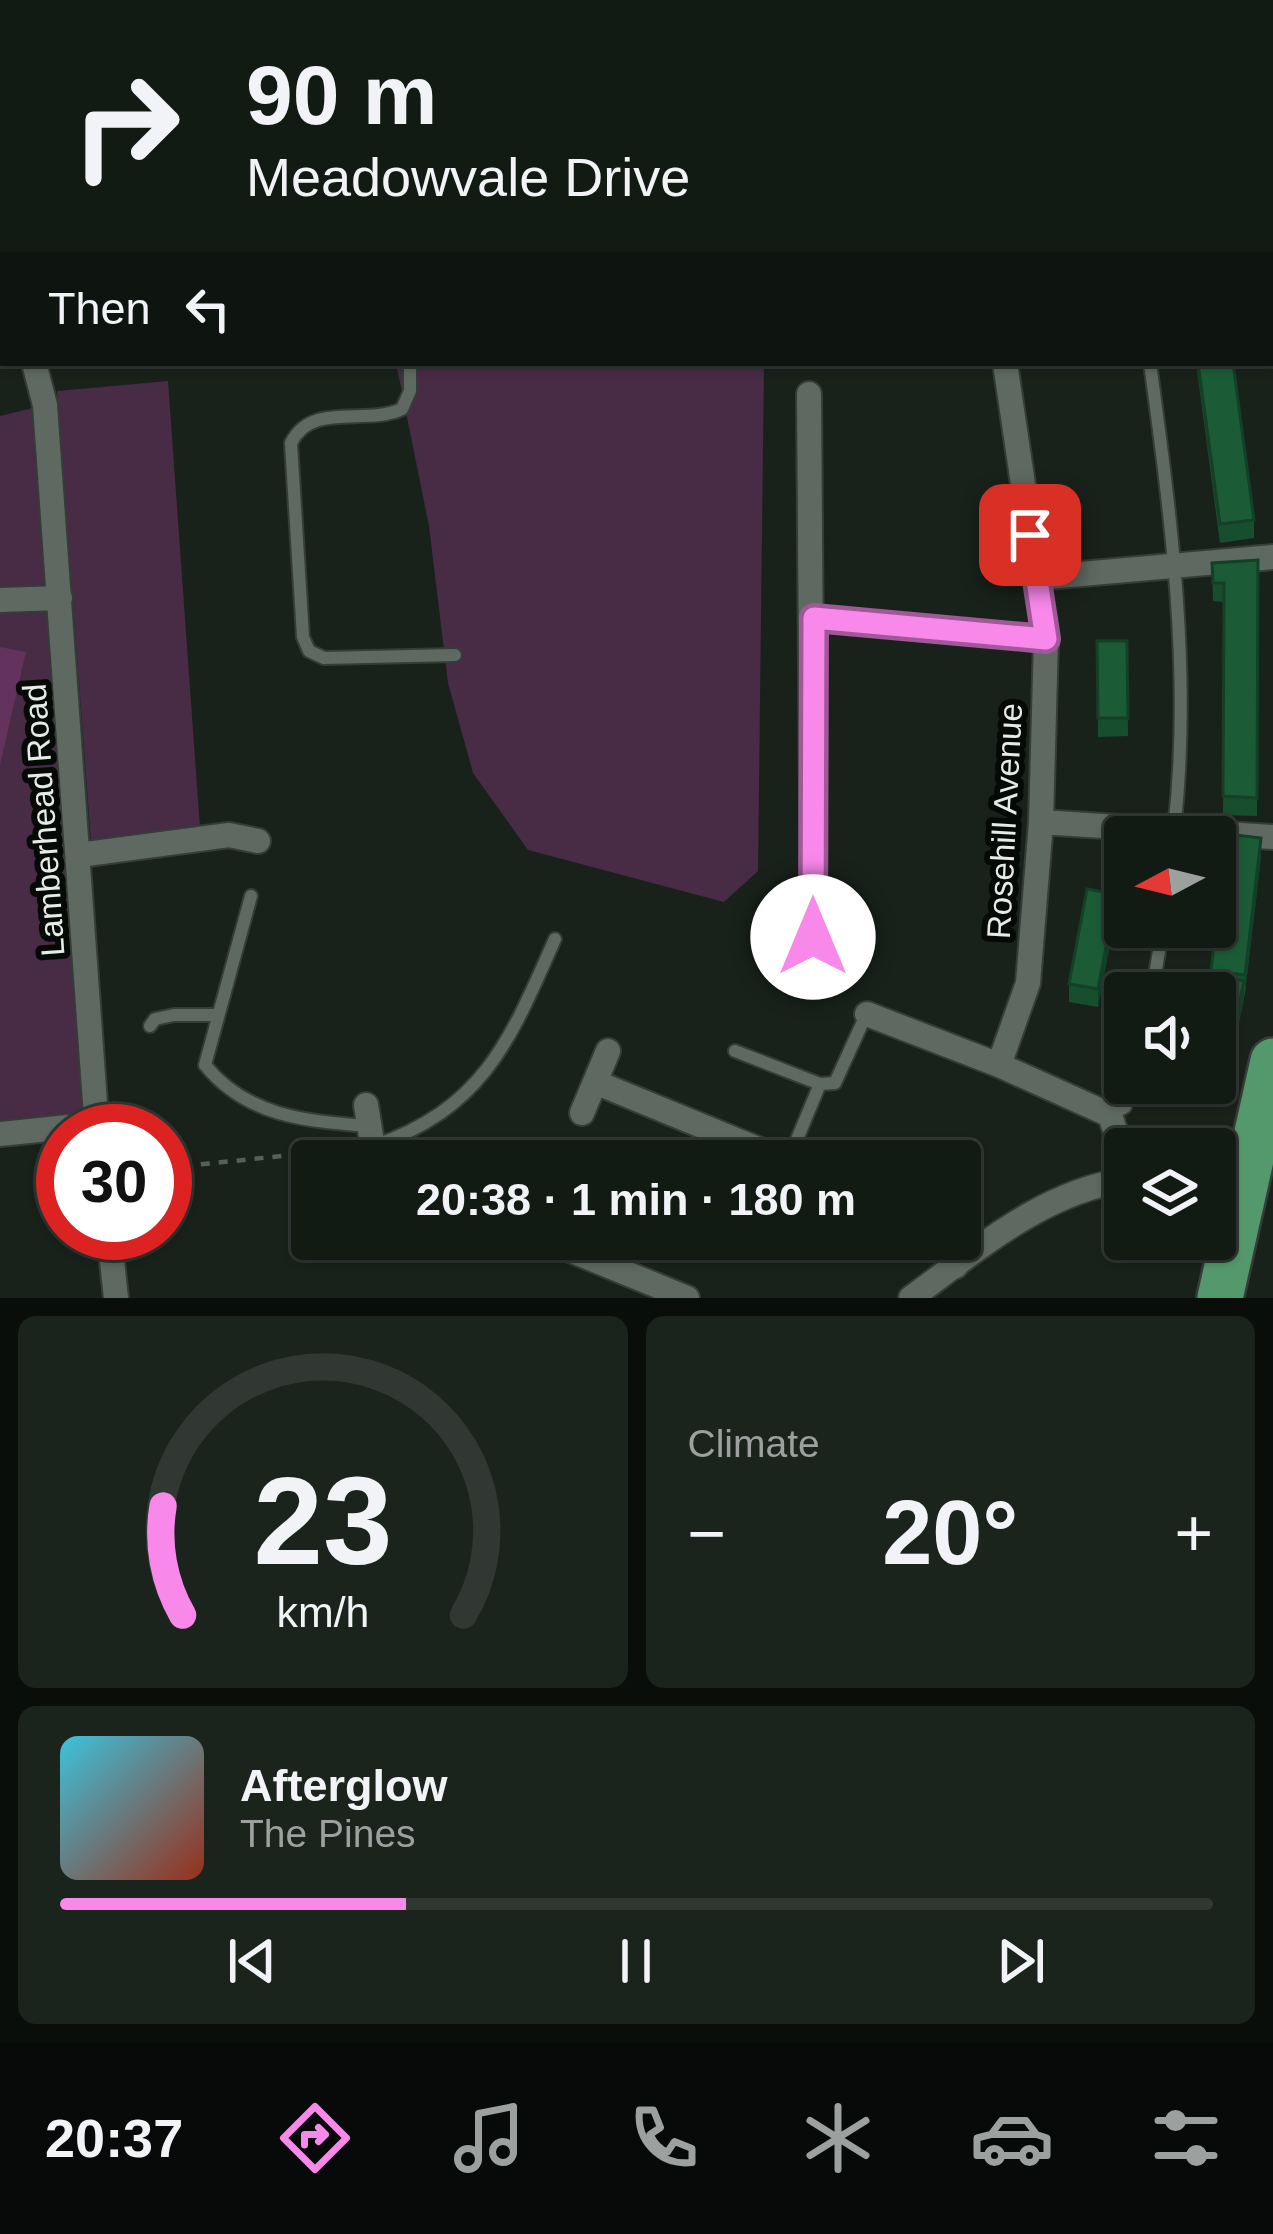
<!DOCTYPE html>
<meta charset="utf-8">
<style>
:root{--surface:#121a14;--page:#1b231d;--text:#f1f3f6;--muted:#9ca1a0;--line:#313834;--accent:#f888ea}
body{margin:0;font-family:Arial,sans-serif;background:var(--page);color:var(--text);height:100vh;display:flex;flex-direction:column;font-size:45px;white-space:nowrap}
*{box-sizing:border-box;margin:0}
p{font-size:39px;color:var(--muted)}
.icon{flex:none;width:66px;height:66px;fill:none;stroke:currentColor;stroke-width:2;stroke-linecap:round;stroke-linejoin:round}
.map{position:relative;height:1298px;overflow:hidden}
.drawer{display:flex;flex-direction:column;gap:18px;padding:18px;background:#0a0e0b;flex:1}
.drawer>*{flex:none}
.top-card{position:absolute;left:0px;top:0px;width:1275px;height:366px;box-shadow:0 3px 9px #0004,0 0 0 3px var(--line);background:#121a14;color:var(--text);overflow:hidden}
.needle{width:78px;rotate:263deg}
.tools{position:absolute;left:1104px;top:816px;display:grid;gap:24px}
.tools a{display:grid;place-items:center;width:132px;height:132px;border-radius:12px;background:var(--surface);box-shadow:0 3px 9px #0004,0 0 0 3px var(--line);font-size:60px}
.speed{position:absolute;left:36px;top:1104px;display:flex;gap:24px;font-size:60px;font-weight:700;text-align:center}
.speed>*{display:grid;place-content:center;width:156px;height:156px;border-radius:50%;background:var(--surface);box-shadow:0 3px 9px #0004,0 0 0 3px var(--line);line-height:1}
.speed .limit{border:18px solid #d22;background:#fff;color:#111}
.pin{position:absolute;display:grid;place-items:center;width:102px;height:102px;color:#fff;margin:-51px;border-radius:24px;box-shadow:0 6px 18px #0006}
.me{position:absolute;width:132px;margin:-66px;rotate:0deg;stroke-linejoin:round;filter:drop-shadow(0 0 9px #0008)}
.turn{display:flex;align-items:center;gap:42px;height:252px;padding:0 48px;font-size:54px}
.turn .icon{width:156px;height:156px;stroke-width:2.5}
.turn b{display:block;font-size:84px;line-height:102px}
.then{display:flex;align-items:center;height:114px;padding:0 48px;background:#0003;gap:24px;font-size:45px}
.big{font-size:90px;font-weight:700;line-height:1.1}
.drawer .tile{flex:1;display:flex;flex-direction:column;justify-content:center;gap:18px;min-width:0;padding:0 42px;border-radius:18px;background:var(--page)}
.drawer .dial{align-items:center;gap:0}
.dial svg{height:312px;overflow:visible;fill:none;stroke:var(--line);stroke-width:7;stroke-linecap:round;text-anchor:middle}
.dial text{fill:var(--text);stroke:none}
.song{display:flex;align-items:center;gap:36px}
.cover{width:144px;height:144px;border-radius:18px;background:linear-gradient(135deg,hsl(190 70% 55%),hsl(10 70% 35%))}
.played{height:12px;border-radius:6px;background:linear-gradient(90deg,var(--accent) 30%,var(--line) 30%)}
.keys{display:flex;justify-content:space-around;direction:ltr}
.heat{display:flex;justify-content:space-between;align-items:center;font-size:66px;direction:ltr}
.drawer .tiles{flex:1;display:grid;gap:18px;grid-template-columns:1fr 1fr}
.tile:last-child{grid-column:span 2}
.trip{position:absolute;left:291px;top:1140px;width:690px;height:120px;border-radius:12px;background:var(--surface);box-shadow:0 3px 9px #0004,0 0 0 3px var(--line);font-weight:700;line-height:120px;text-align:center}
.tab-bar{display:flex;height:192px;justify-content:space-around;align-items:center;background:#070a08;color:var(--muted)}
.tab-bar .icon{width:84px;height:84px}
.tab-bar .selected{color:var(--accent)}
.tab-bar b{font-size:54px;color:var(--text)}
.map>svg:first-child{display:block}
.green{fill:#482b44}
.forest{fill:#63335d}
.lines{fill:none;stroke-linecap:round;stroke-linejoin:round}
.lane-casing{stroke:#363c38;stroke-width:16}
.street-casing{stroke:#363c38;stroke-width:28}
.secondary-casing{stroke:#363c38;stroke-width:38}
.highway-casing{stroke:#363c38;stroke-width:50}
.path{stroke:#565f59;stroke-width:4.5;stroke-dasharray:9 9;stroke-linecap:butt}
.lane{stroke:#5e6961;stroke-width:12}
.street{stroke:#5e6961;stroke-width:24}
.secondary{stroke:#5b7764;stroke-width:33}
.highway{stroke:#54996c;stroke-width:45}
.wall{fill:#174f2e}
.shaded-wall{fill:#134026}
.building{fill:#1b5c36;stroke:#134026;stroke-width:3}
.route-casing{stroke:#a15898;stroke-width:30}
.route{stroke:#f888ea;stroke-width:21}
.labels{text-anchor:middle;stroke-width:12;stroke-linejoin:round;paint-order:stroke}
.street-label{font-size:33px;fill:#e5ebe7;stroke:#060a07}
</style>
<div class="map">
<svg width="1273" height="1298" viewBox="0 0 1273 1298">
<rect width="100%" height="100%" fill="#18221b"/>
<path class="green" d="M396 363H605L607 368 655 363H764L758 871 724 902 528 850 473 773 448 683 429 526Z
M168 381 200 828 91 842 57 391Z
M45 405 95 1114 0 1125V416Z"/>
<path class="forest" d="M0 647 26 652 0 765Z"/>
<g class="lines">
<g class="lane-casing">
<path id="lane" d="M410 363V391L402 409C366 426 312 401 291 443L303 637 309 651 324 658 455 655
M1150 363C1171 517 1192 675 1174 830
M251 896 205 1065C247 1117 307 1121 368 1126
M1152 993 1163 927
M150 1026 155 1019 174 1015H217
M735 1051 820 1084 835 1083 866 1015
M1110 1115 1125 1107 1131 1083
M374 1146C485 1107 510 1040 555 939
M788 1161 820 1084"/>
</g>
<g class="street-casing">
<path id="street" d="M524 0 527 3
M873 0V3
M387 3 391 0
M1086 3 1104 0
M0 288 3 293
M34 363 45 405 97 1131
M809 394 813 937
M1036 578 1273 557
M0 600 60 598
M814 618 1046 639
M1041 822 1273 837
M79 855 229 835 258 841
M867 1014 999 1065 1110 1115 1121 1149
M999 1065 1028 983 1041 822 1046 639 1005 363
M595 1082 787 1161
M366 1105 375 1161
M582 1113 608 1051
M0 1134 96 1124
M109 1233 116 1298
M543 1239 687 1298
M937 1239 956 1266
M911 1298C977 1250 1042 1192 1125 1180"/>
</g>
<g class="secondary-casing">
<path id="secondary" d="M1272 197 1273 198
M0 268 3 267
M1272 269H1273"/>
</g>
<g class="highway-casing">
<path id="highway" d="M1225 0 1226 3
M1272 309 1273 316
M1220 1298 1273 1061"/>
</g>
<path class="path" d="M246 0 247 3
M165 1168 350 1149"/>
<use href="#lane" class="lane"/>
<use href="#street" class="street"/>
<use href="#secondary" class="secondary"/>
<use href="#highway" class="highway"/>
</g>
<path class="wall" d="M1196 363H1233L1254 520V538L1220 543Z
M1258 560 1257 816 1223 815 1224 602 1213 601 1212 563Z
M1097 641H1127L1128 736 1098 737Z
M1261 857 1245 993 1223 1097 1192 1091V1083H1215V993L1211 981V971Z
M1116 912 1098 1007 1069 1002V984Z"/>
<path class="shaded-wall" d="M1261 838V857L1245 993V975Z
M1116 894V912L1098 1007V989Z
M1244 981V1000L1223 1097V1079Z"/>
<path class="building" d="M949 0H981L979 3H947Z
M1161 0H1179V3H1146Z
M1198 363H1233L1254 520 1220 524Z
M1258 560 1257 798 1223 796 1224 583H1213L1212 563Z
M1097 641H1127L1128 718H1098Z
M1227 834 1261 838 1245 975 1211 971Z
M1087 889 1116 894 1098 989 1069 984Z
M1213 975 1244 981 1223 1079 1215 1077V993H1209Z"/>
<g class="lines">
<g class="route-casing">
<path id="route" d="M813 937 814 618 1046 639 1030 535"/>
</g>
<use href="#route" class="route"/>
</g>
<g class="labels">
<g class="street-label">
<text transform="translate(43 820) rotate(-94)" y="12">Lamberhead Road</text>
<text transform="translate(1004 821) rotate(-87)" y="12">Rosehill Avenue</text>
</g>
</g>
</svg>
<div class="tools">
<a><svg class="needle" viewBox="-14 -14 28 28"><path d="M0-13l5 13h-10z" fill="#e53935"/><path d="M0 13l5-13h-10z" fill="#9ca1a0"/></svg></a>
<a><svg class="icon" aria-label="sound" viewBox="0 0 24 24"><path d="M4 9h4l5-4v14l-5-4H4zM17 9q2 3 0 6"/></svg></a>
<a><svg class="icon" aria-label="layers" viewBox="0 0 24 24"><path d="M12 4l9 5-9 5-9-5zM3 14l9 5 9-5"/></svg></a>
</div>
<div class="speed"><div class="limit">30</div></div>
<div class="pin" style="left:1030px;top:535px;background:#d93025"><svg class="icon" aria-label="arrive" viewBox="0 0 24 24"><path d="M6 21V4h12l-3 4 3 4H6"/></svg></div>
<svg class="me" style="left:813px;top:937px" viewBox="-20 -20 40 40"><circle r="19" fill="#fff"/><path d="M0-13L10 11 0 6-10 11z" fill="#f888ea"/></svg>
<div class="trip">20:38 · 1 min · 180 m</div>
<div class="top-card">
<div class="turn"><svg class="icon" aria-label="right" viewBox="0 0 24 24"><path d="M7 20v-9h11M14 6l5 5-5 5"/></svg><div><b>90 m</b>Meadowvale Drive</div></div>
<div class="then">Then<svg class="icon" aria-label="left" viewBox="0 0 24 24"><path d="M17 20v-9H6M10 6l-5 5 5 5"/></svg></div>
</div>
</div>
<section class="drawer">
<div class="tiles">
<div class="tile dial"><svg viewBox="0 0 100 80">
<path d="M14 69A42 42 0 1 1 86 69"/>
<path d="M14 69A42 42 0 0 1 9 41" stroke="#f888ea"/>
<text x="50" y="56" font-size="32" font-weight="700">23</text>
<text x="50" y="72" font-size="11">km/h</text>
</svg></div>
<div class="tile"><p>Climate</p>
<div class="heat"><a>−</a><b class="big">20°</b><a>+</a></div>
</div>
<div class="tile">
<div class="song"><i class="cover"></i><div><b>Afterglow</b><p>The Pines</p></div></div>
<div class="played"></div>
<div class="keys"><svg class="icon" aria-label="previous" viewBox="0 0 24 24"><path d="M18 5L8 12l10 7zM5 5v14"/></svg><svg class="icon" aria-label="pause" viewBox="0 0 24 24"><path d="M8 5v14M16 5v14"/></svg><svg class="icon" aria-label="next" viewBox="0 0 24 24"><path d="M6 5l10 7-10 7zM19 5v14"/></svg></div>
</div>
</div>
</section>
<nav class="tab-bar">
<b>20:37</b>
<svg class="icon selected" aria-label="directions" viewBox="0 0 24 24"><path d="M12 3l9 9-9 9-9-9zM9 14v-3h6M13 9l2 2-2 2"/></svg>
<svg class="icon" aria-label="music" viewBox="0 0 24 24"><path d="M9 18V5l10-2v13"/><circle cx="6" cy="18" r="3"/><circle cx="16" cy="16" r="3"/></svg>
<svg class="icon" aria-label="phone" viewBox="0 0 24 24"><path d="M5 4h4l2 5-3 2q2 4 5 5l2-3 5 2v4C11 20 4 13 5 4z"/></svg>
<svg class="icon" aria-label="climate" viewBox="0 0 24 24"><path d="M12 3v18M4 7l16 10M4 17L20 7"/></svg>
<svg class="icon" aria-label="car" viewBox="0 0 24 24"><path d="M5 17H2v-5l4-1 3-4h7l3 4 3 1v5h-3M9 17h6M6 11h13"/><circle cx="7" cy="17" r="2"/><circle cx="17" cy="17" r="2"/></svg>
<svg class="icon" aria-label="filters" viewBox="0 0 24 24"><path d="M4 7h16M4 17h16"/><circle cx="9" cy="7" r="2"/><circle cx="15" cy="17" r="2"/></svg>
</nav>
